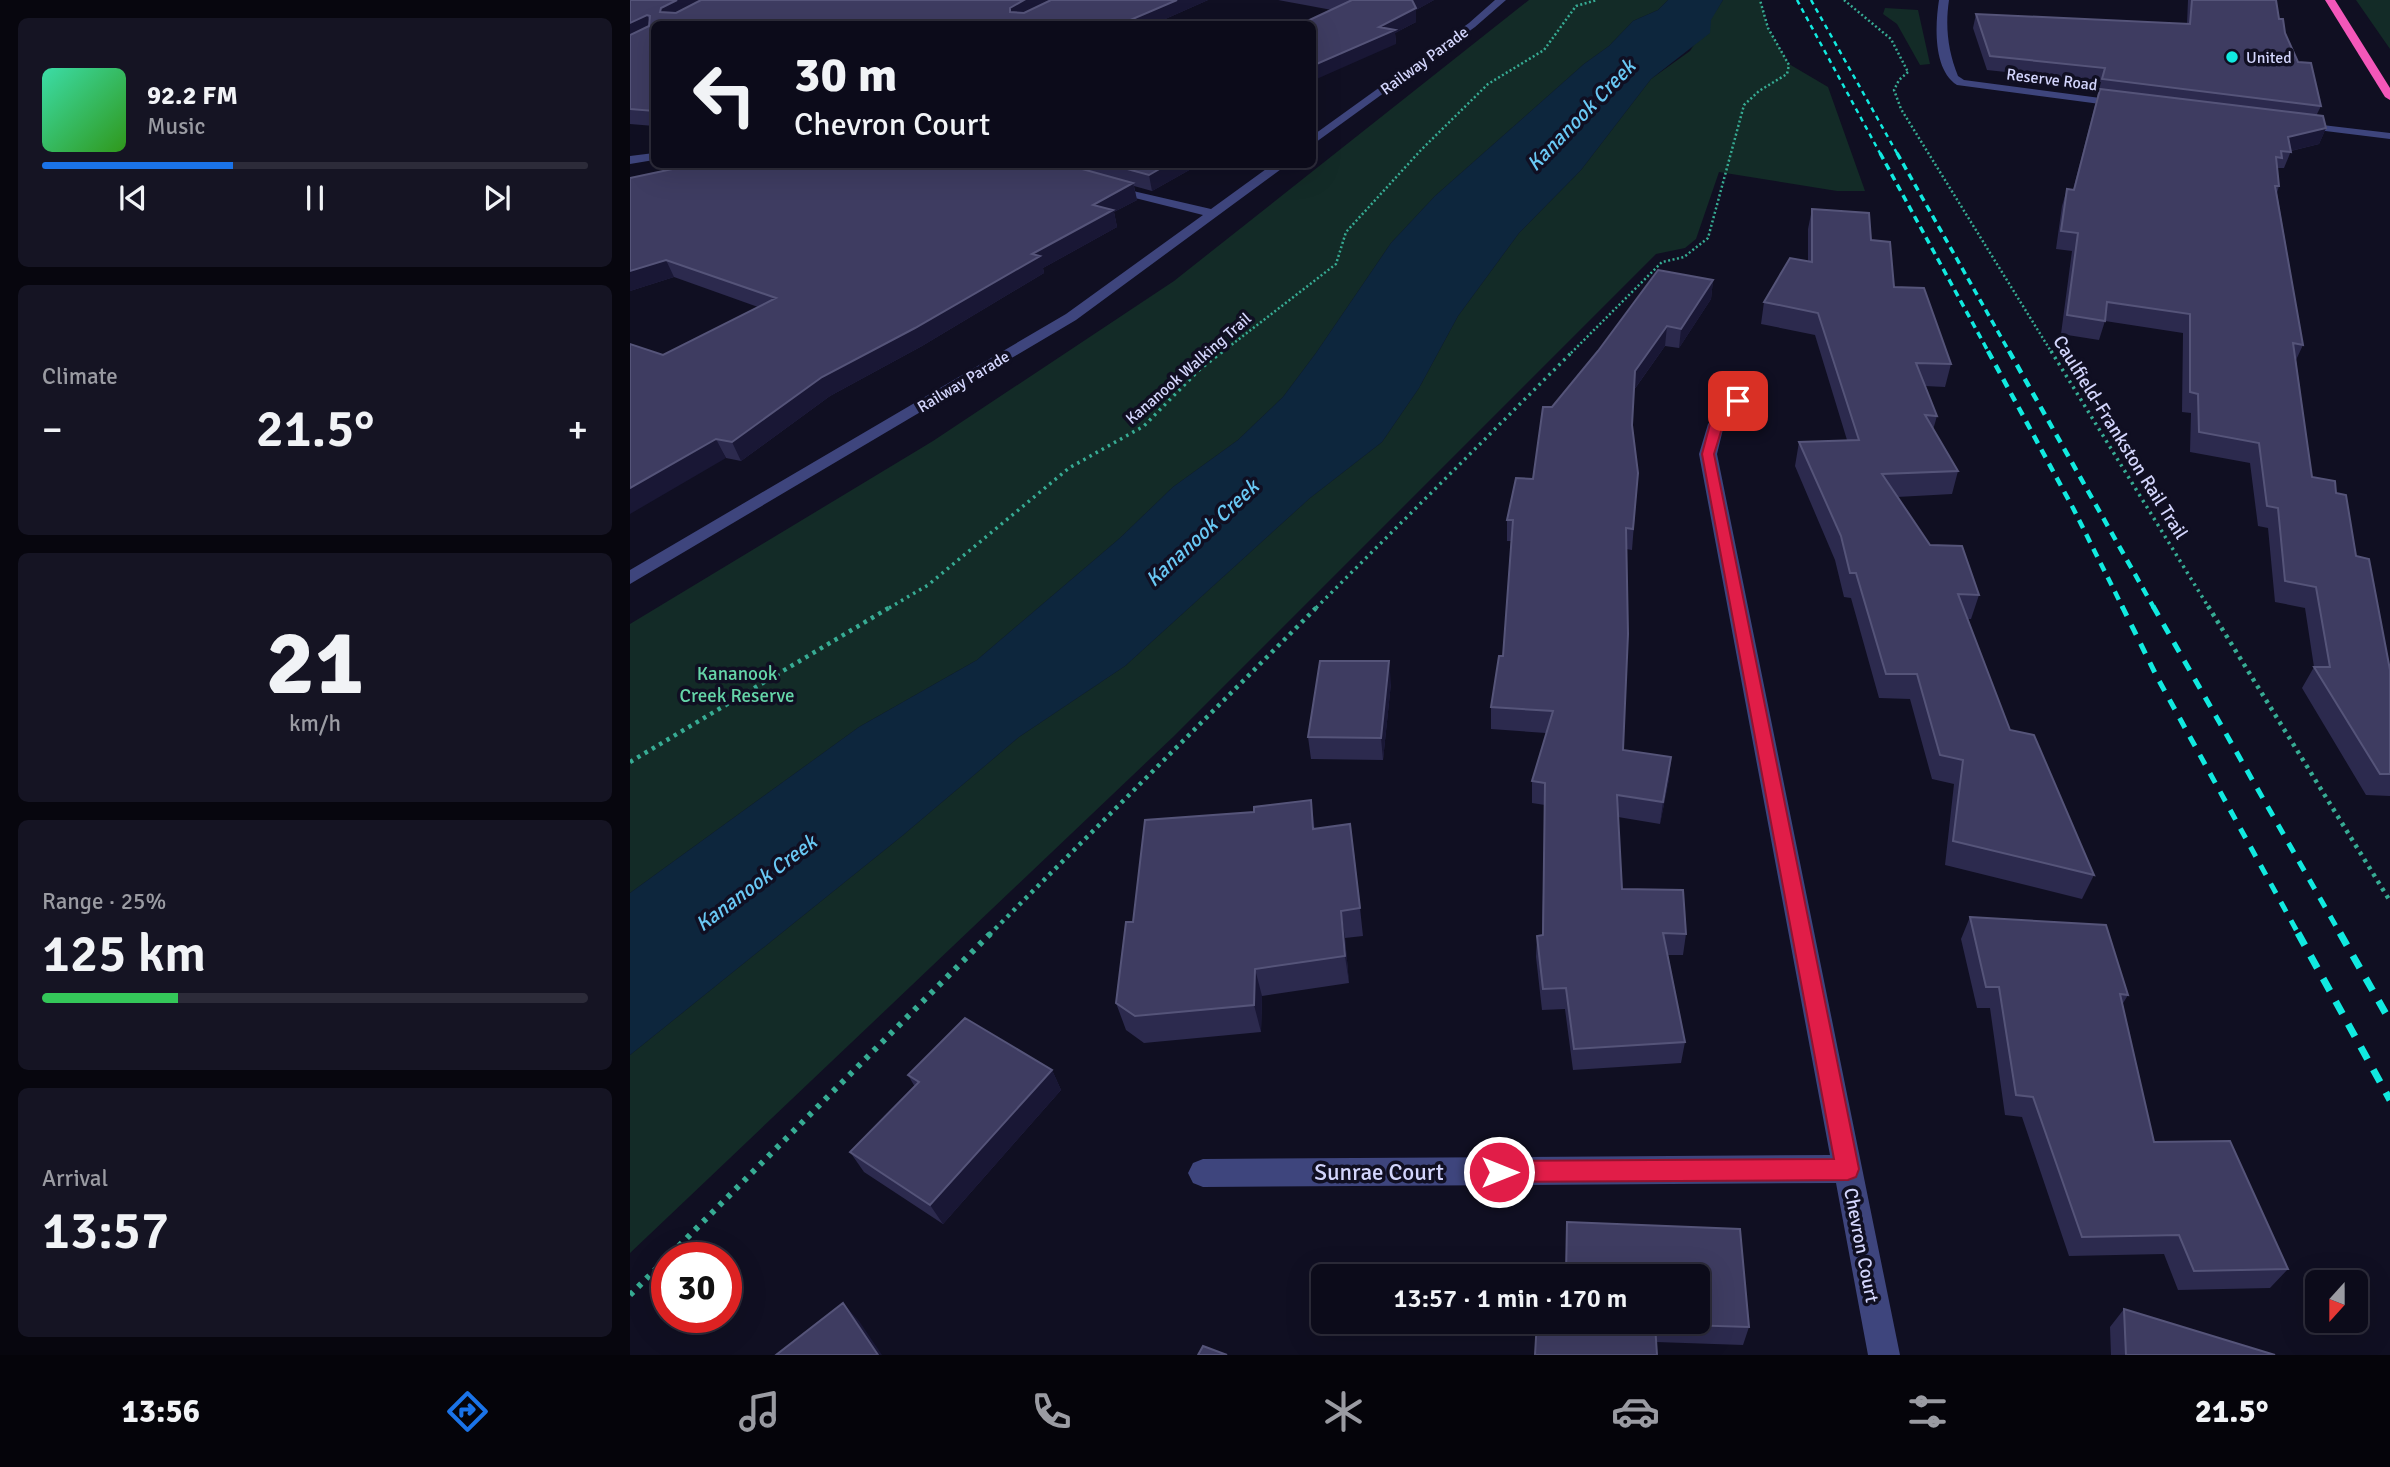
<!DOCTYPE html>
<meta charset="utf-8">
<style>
:root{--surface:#0c0b1a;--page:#151423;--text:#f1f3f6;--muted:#9a9ba2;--line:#2c2b39;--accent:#1a73e8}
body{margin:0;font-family:Signika,sans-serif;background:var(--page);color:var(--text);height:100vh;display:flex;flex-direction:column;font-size:26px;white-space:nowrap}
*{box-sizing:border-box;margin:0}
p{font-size:23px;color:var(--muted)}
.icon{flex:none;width:38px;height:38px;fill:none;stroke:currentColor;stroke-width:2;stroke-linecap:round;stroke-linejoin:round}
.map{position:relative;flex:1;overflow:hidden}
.side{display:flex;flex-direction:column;gap:18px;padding:18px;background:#07060e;width:630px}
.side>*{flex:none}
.hud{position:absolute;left:21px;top:21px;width:665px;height:147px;border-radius:10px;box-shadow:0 7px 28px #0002,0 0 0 2px var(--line);background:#0c0b1a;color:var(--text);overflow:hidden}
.needle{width:46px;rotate:201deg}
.buttons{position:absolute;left:1675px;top:1270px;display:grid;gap:14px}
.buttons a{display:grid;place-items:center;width:63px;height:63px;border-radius:10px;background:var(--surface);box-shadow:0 7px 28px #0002,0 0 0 2px var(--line);font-size:35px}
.speed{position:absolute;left:21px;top:1242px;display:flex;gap:14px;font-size:35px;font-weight:700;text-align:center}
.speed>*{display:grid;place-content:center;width:91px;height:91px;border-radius:50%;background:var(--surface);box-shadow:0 7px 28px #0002,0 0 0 2px var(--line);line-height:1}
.speed .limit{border:10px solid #d22;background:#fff;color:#111}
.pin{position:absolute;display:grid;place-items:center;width:60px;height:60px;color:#fff;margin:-30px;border-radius:14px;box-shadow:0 4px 10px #0006}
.me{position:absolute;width:77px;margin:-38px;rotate:90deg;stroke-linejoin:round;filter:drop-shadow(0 0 5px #0008)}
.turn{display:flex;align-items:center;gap:24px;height:147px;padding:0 28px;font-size:32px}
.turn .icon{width:91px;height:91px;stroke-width:2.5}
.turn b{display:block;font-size:49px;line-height:60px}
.big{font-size:52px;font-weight:600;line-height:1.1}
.side .tile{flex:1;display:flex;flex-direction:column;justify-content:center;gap:10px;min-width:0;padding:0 24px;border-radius:10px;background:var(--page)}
.side .dial{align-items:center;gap:0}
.dial b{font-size:91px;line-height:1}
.song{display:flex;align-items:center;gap:21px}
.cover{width:84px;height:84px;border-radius:10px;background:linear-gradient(135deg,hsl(160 70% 55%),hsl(110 70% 35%))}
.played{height:7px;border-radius:4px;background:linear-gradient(90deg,var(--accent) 35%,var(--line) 35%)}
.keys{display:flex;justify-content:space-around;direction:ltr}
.heat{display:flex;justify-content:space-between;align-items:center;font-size:38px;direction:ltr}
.charge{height:10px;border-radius:5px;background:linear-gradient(90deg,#34c759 25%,var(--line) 0)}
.trip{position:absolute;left:681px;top:1264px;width:399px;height:70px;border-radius:10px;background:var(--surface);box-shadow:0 7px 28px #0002,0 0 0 2px var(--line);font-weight:600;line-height:70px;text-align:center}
.tabs{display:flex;height:112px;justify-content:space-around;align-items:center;background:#05040a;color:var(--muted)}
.tabs .icon{width:49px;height:49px}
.tabs .active{color:var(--accent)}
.tabs b{font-size:32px;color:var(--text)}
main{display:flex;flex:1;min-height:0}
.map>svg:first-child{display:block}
.green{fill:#132b27}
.water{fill:#0d263d}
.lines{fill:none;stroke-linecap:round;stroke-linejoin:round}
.path-far3{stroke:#37ac94;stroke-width:2.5;stroke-dasharray:2 2.5;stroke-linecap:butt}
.path-far2{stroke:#37ac94;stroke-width:3.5;stroke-dasharray:2.5 4.5;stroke-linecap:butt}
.path-far1{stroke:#37ac94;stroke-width:4.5;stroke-dasharray:3.5 5;stroke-linecap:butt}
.path{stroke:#37ac94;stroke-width:6;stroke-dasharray:4.5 7;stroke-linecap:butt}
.minor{fill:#3e457d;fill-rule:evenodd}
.highway{fill:#f357b9;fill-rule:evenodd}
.rail-far4{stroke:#11eae0;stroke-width:2.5;stroke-dasharray:5 4.5;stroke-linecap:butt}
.rail-far3{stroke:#11eae0;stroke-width:3.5;stroke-dasharray:7 5;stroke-linecap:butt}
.rail-far2{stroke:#11eae0;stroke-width:4.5;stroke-dasharray:9 7;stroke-linecap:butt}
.rail-far1{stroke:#11eae0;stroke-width:5;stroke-dasharray:11 10;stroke-linecap:butt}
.rail{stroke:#11eae0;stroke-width:7;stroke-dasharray:14 12;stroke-linecap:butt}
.wall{fill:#2c2a4e}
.shaded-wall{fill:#191735}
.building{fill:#3e3c61;stroke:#555479;stroke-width:2}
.route{fill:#e11d48;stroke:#92132f;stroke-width:2}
.poi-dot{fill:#11eae0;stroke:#100f22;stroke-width:2.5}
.labels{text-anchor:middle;stroke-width:7;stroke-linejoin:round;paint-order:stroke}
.far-poi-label{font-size:16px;fill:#d3d5fc;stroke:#100f22;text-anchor:start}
.far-street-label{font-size:16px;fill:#d3d5fc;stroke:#100f22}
.street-label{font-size:19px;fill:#d3d5fc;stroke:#100f22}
.park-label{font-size:19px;fill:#65d6a9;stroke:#100f22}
.water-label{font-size:21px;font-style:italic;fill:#69c8f4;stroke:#100f22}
.near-street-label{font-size:23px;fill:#d3d5fc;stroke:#100f22}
</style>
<main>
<section class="side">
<div class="tile">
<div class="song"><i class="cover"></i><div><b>92.2 FM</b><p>Music</p></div></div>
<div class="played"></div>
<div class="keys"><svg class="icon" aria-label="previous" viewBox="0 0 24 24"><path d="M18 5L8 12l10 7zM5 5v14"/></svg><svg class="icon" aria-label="pause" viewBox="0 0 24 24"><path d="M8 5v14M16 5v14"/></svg><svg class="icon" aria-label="next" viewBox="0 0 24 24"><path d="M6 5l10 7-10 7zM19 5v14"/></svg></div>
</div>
<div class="tile"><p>Climate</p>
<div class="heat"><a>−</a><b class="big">21.5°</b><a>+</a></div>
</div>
<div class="tile dial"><b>21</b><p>km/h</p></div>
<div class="tile"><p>Range · 25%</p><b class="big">125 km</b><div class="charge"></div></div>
<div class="tile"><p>Arrival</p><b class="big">13:57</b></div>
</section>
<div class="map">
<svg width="1760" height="1355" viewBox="0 0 1760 1355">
<rect width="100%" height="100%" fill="#100f22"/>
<path class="green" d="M899 0H1038L1028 10 1003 21 979 46 954 64 805 196 761 243 686 353 653 397 608 440 543 487 490 538 347 660 229 727 0 893V624L303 441 544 281Z
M1093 0H1130L1138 28 1159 64 1198 87 1235 191H1207L1089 172 1066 239 1055 248 1026 254 543 737 0 1253V1055L272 836 389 737 495 666 680 498 752 442 789 388 828 316 889 233 951 170 1021 79 1060 51Z
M1726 0H1760V49Z
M1255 8 1288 10 1300 64 1290 65 1267 24 1253 14Z"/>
<path class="water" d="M1038 0H1093L1081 20 1080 33 1021 79 951 170 889 233 828 316 789 388 752 442 680 498 495 666 389 737 272 836 0 1055V893L229 727 347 660 490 538 543 487 608 440 653 397 686 353 761 243 805 196 954 64 979 46 1003 21 1028 10Z"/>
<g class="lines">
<path class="path-far3" d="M1214 0 1261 39 1278 72
M1278 72 1269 80 1264 90 1271 109 1422 353
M591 353 706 264 716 232 791 150 858 84 914 50 946 6 967 0
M941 353 1032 262 1054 257 1078 238 1114 105 1129 91 1157 74 1159 65 1138 28 1130 0"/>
<path class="path-far2" d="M1421 351 1579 608
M259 608 298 585 439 468 514 426 569 370 593 351
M686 608 943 351"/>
<path class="path-far1" d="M1578 606 1760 901
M0 762 262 606
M359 935 688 606"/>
<path class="path" d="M0 1295 361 933"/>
<path class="minor" d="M865 0H876L845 27 682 145V136L839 23Z
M1309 0H1319C1315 27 1318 51 1328 76L1334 80 1493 101 1499 104 1493 107 1327 85C1303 70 1305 25 1309 0Z
M1667 122 1760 133V139L1663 127 1661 125Z
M24 153V160L0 164V156Z
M643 164H658L446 320 0 584V570L436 314 573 215 477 191V185L581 209Z
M1108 396 1116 401 1094 425 1087 454 1270 1355H1238L1206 1183 573 1187 563 1183 558 1173 563 1163 573 1159 1200 1155 1069 454 1078 424 1102 398Z"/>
<path class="highway" d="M1695 0H1705L1760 88V100L1755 97Z"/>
<path class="rail-far4" d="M1167 0 1251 155
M1181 0 1268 155"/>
<path class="rail-far3" d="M1250 153 1359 353
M1267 153 1380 353"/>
<path class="rail-far2" d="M1358 351 1443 508 1493 608
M1379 351 1524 608"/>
<path class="rail-far1" d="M1492 606 1527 677 1669 935
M1523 606 1711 935"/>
<path class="rail" d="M1668 933 1760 1100
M1710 933 1760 1021"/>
</g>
<path class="wall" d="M0 0H578L524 24H24V126L0 124Z
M648 0H804L786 10V22L765 33 766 44 702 10Z
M1558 0H1646L1649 19 1668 62 1691 106 1686 116 1696 128 1689 144 1661 151 1654 168H1648L1647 170 1649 186 1647 193 1673 345 1666 360 1682 477 1706 493 1760 670V796L1736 795 1672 688 1684 667 1675 608 1645 602 1638 528 1628 526 1620 463 1560 452 1561 413 1552 412 1553 333 1475 321 1469 340 1431 334 1442 251 1426 249 1432 206 1437 189 1443 190 1471 82 1357 70 1343 28 1346 14 1557 24Z
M66 164H570L522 191 504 186 507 200 484 212 487 227 413 268 414 273 292 346 200 396 111 461 96 458 33 355 128 307 44 277 0 291Z
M1182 209 1241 240 1264 287 1321 364 1315 387 1295 386 1307 416 1303 430 1328 471 1322 494 1267 497 1300 545 1349 595 1341 619H1338L1380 730 1464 875 1452 899 1315 865 1324 784 1302 779 1280 699 1249 698 1221 598 1214 597 1205 560 1165 466 1169 442 1217 440 1185 335 1131 324 1134 302 1178 262V229Z
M1083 280 1081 299 1049 348 1035 346 1004 390 1002 425 1008 473 1002 550 996 549 993 750 1041 757 1039 779 1030 824 988 817 992 889 1056 934 1053 955H1038L1055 1042 1051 1063 943 1070 935 1009 912 1010 906 957 907 936 912 935 915 805 902 803V781L916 733 861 729V707L873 656 881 541H877V520L903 479 922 407 968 351Z
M761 683 753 760 681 759 678 737Z
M685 829 724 852 733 936 715 938 719 983 632 996 631 1032 514 1043 496 1030 486 1003 503 922Z
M1340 917 1498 995 1492 1005 1524 1142 1658 1269 1640 1288 1548 1290 1534 1254 1439 1256 1392 1117 1375 1115 1360 1008H1347L1331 939Z
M422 1070 431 1090 313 1224 234 1172 220 1152 285 1087 278 1075Z
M937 1222 1110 1229 1119 1327 1113 1345 1026 1342 1027 1355H905L907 1321H1068V1276H935Z
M1494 1309 1645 1355H1481L1480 1327Z"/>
<path class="shaded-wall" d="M47 0H78L37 22 30 12 31 8Z
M394 0H427L384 22 380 12V8Z
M547 0H578L524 24H491Z
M781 0H804L786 10V22L765 33 766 44 682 81V66L749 27Z
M17 15 23 29 0 40V23Z
M1696 128 1689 144 1660 151 1658 137Z
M538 164H570L522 191 519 175Z
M503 183 507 200 484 212 487 227 413 268 414 273 292 346 200 396 111 461 102 442 192 377 402 254 463 205Z
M36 260 44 277 0 291V271Z
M1083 280 1081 299 1049 348 1051 329Z
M1037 326 1035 346 1003 391 1005 371Z
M86 439 96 458 0 514V488Z
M759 661 761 683 753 760 751 738Z
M1041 757 1039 779 1030 824 1033 802Z
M681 800 685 828 687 857 683 829Z
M711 911 715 938 719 983 715 956Z
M625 969 632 996 631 1032 624 1005Z
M422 1070 431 1090 313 1224 300 1205Z
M213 1303 229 1321 252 1355H248Z"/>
<path class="building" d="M0 0H47L31 8 30 12 46 13 71 0H394L380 8V12L394 13 421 0H547L491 24H24V111L0 109V35L19 26 20 16 17 15 0 23Z
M720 0H782L786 8 749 27 765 30 682 66V24H671L722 0Z
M1562 0H1646L1649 19H1653L1655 33 1668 62 1681 63 1691 106 1472 79 1475 68 1360 56 1346 14 1560 24Z
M1470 89 1693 116 1696 128 1658 137 1661 152 1651 151 1652 158 1646 157 1649 186H1645L1673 345 1663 343 1682 477 1705 481 1706 493 1716 495 1726 556 1739 559 1760 670V774H1750L1684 667H1700L1686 587 1655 581 1648 508 1637 506 1629 443 1569 432 1568 394 1560 392V314L1477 302 1475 321 1437 315 1448 233 1431 231 1437 189 1444 190Z
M66 164H434L503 183 463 205 483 210 402 254 410 256 285 328 192 377 102 442 86 439 0 488V344L33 355 146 298 36 260 0 271V178Z
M479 164H538L519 175Z
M1182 209 1239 213 1241 240 1260 242 1264 287 1294 288 1321 364 1286 363 1307 416 1295 415 1328 471 1252 474 1300 545 1332 546 1349 595 1328 594 1380 730 1404 735 1464 875 1323 841 1333 760 1310 755 1287 674H1256L1226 573H1220L1211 536 1169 442 1229 440 1188 313 1134 302 1160 258 1182 262Z
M1028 270 1083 280 1051 329 1037 326 1005 371 1002 425 1008 473 1003 529 996 528 998 634 993 750 1041 757 1033 802 987 795 992 889 1053 890 1056 934 1033 933 1055 1042 944 1049 936 988 913 989 907 936 913 935 915 783 902 781 923 711 861 707 869 656H873L883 520H877L886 478 903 479 913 407H922L968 351Z
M690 661H759L751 738 678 737Z
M681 800 683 829 720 824 730 908 711 911 715 956 625 969 624 1005 505 1016 486 1003 496 922H503L515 820 624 812V807Z
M1340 917 1476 925 1498 995 1490 994 1524 1142 1600 1141 1658 1269 1564 1271 1549 1235 1452 1237 1403 1097 1386 1095 1369 987H1356Z
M335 1018 422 1070 300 1205 220 1152 289 1082 278 1075Z
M937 1222 1110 1229 1119 1327 1025 1324 1027 1355H905L907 1321H1068V1276H936Z
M213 1303 248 1355H146Z
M1494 1309 1645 1355H1496Z
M573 1346 597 1355H568Z"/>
<path class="route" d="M1108 398 1115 401 1093 425 1084 454 1229 1169 1226 1177 1218 1180 869 1182 861 1179 858 1172 861 1164 869 1161 1204 1159 1072 454 1080 424 1104 399Z"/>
<circle class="poi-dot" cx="1602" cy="57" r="7"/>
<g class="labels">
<g class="far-poi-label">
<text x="1616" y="63">United</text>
</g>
<g class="far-street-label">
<text transform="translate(794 60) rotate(-36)" y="6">Railway Parade</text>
<text transform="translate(1422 79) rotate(7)" y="6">Reserve Road</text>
<text transform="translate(558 368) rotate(-41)" y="6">Kananook Walking Trail</text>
<text transform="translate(333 381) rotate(-31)" y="6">Railway Parade</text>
</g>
<g class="street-label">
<text transform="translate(1491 437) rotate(58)" y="7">Caulfield-Frankston Rail Trail</text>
<text transform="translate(1232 1245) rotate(79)" y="7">Chevron Court</text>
</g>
<g class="park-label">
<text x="107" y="680">Kananook<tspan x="107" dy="22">Creek Reserve</tspan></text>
</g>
<g class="water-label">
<text transform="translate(951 115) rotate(-46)" y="7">Kananook Creek</text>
<text transform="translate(572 533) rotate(-43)" y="7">Kananook Creek</text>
<text transform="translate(126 883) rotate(-37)" y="7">Kananook Creek</text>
</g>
<g class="near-street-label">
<text x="749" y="1180">Sunrae Court</text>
</g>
</g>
</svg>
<div class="buttons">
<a><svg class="needle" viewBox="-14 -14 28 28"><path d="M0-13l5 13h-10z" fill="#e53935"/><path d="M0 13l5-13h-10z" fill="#9a9ba2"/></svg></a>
</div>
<div class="speed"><div class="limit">30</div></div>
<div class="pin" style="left:1108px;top:401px;background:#d93025"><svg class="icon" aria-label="arrive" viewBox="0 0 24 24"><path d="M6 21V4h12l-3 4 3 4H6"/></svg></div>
<svg class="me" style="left:869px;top:1172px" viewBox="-20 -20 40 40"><circle r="17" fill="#e11d48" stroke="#fff" stroke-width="3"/><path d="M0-11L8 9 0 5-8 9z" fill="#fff"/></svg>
<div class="trip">13:57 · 1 min · 170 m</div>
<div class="hud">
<div class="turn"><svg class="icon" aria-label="left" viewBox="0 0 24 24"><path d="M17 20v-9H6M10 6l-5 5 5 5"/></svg><div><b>30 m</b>Chevron Court</div></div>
</div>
</div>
</main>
<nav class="tabs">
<b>13:56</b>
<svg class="icon active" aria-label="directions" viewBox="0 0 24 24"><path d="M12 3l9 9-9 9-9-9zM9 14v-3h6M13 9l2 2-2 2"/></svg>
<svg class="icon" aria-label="music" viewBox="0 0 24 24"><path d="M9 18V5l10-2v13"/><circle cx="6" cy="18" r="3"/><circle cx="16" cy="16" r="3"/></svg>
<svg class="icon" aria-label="phone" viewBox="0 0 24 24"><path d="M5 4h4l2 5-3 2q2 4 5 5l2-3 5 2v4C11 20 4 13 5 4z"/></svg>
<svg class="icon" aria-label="climate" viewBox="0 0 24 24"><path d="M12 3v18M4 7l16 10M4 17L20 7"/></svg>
<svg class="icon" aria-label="car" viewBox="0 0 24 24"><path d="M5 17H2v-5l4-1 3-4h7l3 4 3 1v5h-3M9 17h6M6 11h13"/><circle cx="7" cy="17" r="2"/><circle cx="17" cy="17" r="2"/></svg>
<svg class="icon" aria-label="filters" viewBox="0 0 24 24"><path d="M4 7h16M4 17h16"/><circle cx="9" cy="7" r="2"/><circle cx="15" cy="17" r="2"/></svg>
<b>21.5°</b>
</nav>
